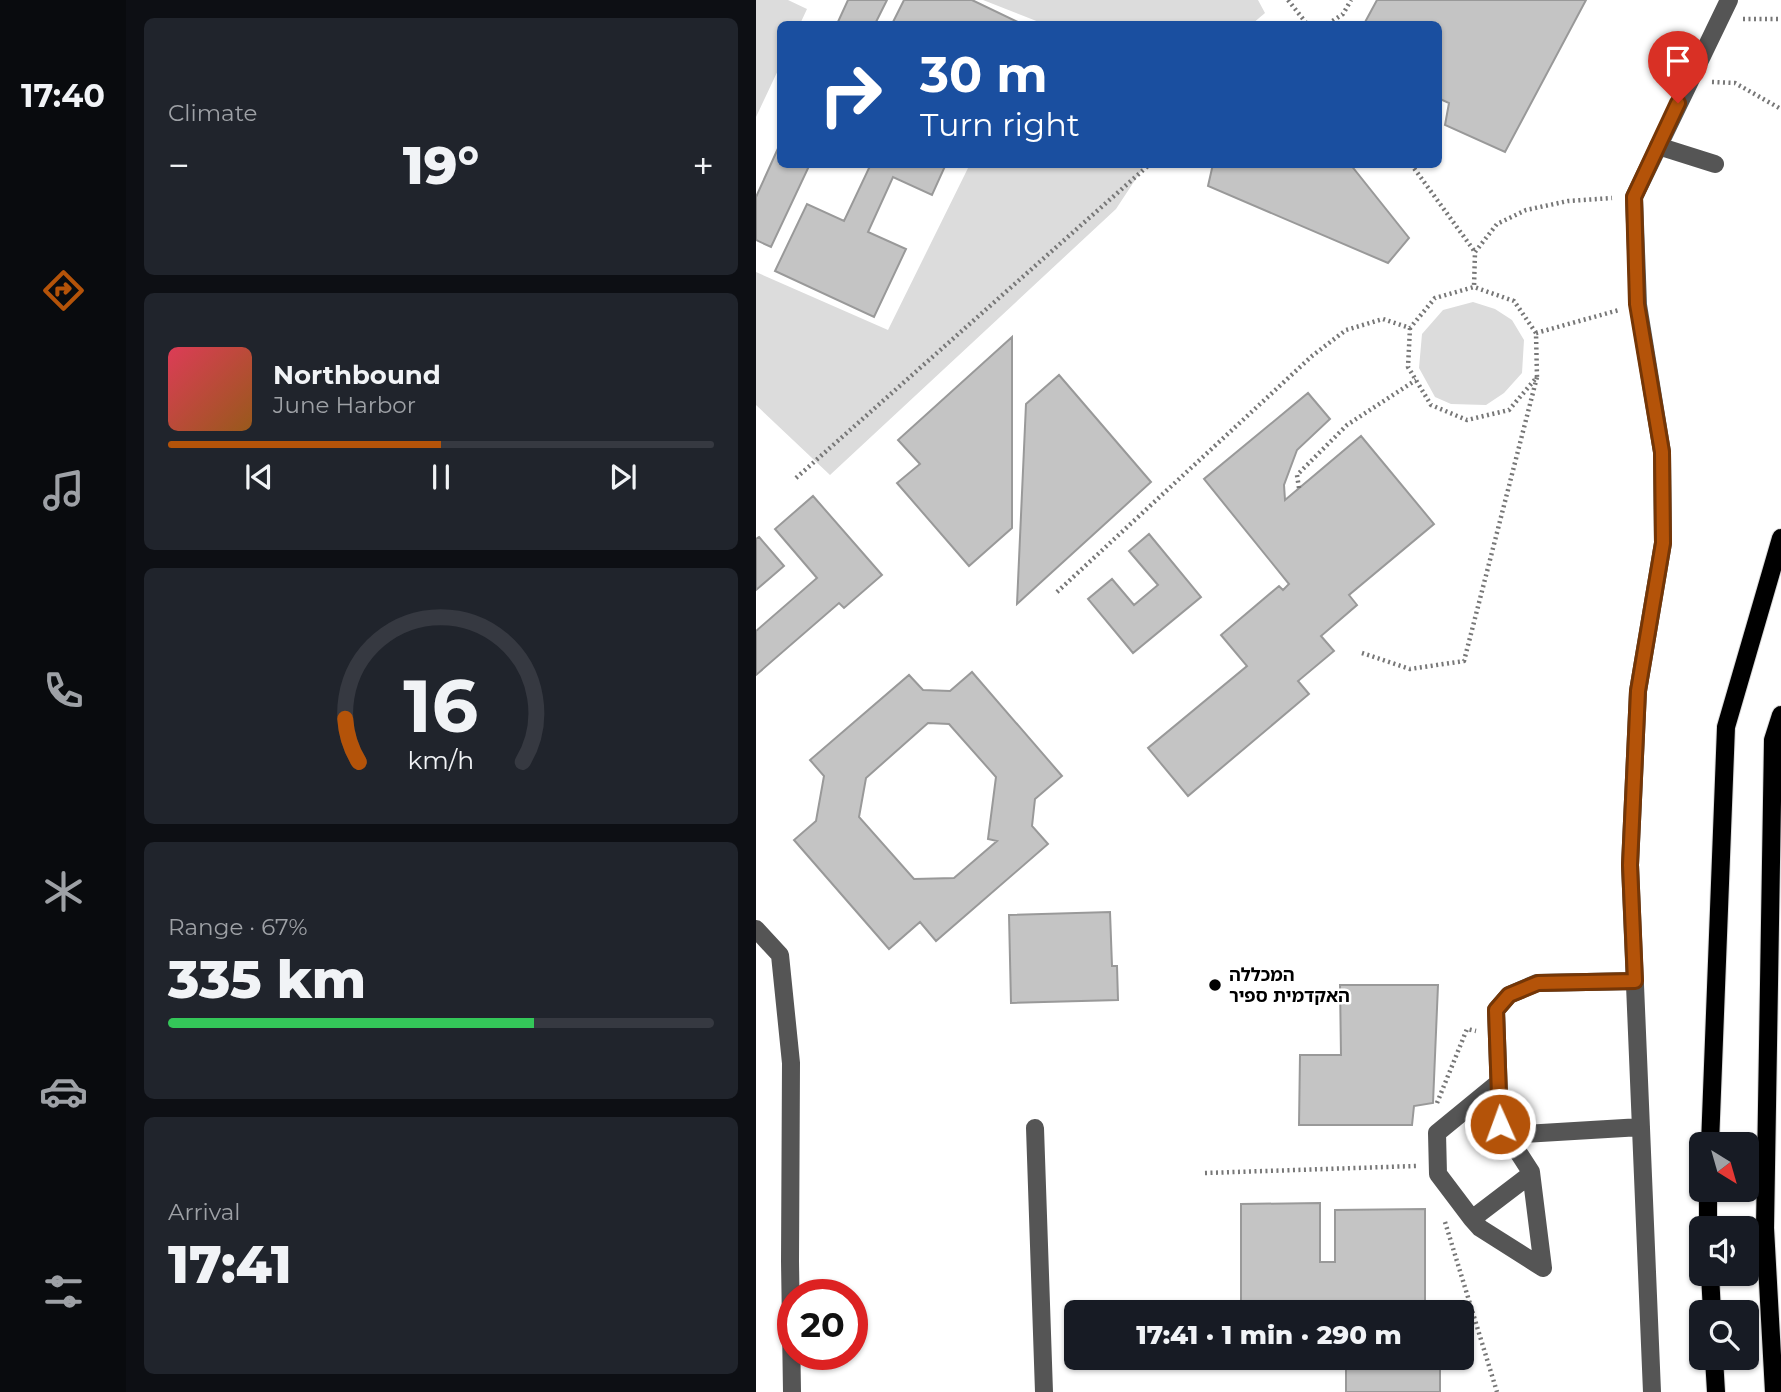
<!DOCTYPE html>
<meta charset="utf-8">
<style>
:root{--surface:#171b24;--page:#20242c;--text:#f1f3f6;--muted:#9ea1a6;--line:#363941;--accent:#b45309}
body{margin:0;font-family:Montserrat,"Noto Sans Hebrew",sans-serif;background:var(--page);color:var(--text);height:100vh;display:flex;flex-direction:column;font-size:26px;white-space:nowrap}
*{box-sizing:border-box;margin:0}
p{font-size:23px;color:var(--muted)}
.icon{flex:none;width:38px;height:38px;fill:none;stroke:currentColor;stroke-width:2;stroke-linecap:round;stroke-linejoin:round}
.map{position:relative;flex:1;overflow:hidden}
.details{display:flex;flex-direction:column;gap:18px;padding:18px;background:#0d0f14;width:630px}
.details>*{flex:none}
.guide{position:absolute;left:21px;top:21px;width:665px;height:147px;border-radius:10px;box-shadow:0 2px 5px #0004;background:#1a4fa0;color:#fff;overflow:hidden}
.needle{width:46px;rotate:143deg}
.tools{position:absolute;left:933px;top:1132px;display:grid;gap:14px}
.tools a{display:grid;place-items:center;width:70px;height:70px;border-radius:10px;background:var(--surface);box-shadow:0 2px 5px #0004;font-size:35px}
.speed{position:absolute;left:21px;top:1279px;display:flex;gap:14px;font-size:35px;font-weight:700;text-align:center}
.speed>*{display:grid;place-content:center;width:91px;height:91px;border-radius:50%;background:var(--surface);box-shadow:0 2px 5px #0004;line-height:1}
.speed .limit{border:10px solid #d22;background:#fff;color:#111}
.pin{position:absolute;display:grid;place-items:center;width:60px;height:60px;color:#fff;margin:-72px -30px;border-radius:50% 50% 50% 0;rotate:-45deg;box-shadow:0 0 7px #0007}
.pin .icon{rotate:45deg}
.me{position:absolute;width:77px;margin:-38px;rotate:358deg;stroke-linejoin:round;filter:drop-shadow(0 0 5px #0008)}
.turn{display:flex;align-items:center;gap:24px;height:147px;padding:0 28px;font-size:32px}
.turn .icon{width:91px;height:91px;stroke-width:2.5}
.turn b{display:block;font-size:49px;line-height:60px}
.big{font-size:52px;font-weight:800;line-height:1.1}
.details .tile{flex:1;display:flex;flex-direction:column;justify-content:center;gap:10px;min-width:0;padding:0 24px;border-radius:10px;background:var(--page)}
.details .dial{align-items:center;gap:0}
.dial svg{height:182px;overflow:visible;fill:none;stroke:var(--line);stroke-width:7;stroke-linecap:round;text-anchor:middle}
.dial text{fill:var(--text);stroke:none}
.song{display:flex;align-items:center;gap:21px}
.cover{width:84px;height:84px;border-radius:10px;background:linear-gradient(135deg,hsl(350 70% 55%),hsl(30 70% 35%))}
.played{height:7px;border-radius:4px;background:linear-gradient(90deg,var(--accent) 50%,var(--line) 50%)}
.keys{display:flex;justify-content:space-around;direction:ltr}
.heat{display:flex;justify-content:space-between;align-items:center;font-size:38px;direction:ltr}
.charge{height:10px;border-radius:5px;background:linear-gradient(90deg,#34c759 67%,var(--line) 0)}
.trip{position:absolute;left:308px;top:1300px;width:410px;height:70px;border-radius:10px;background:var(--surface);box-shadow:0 2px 5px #0004;font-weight:800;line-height:70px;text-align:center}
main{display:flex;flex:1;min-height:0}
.dock{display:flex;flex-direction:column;width:126px;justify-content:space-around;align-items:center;background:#090b0e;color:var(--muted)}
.dock .icon{width:49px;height:49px}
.dock .current{color:var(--accent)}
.dock b{font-size:32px;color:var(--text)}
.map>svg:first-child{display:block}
.green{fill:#dcdcdc}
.building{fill:#c4c4c4;stroke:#999;stroke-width:2;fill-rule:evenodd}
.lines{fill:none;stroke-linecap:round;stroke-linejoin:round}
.major-casing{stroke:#dbdbdb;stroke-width:20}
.path{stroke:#777;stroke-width:4.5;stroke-dasharray:2 3.5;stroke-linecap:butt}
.minor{stroke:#555;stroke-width:18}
.major{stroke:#000;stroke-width:18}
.route-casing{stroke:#753606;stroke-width:18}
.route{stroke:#b45309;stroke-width:12}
.poi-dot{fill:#000;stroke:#fff;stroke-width:2.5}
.labels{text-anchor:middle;stroke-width:5;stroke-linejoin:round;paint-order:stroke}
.poi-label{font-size:18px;font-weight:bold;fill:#000;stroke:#fff;text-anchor:start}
</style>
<main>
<nav class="dock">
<b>17:40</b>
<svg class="icon current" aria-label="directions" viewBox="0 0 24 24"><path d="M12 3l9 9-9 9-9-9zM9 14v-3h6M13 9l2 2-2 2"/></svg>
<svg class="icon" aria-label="music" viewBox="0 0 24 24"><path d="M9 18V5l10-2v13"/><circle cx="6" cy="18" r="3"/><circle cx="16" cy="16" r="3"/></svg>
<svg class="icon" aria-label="phone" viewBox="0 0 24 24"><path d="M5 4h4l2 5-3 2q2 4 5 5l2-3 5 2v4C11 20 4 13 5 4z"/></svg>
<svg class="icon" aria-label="climate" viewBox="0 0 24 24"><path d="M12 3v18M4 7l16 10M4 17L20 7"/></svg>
<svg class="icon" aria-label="car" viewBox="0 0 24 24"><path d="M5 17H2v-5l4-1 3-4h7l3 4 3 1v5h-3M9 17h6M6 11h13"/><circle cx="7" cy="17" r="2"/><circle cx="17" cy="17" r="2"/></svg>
<svg class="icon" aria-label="filters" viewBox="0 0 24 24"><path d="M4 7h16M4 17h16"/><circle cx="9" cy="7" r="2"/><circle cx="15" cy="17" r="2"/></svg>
</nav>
<section class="details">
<div class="tile"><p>Climate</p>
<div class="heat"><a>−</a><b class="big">19°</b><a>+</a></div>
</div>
<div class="tile">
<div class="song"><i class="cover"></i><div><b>Northbound</b><p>June Harbor</p></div></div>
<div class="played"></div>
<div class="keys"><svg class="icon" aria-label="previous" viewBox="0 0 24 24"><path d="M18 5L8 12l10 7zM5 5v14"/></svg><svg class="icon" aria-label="pause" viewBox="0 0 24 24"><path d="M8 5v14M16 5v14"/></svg><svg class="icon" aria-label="next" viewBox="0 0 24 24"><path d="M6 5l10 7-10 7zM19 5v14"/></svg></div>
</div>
<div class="tile dial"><svg viewBox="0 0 100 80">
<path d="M14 69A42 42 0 1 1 86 69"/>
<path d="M14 69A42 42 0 0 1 8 50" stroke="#b45309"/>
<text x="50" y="56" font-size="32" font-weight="700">16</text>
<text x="50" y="72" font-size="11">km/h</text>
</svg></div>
<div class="tile"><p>Range · 67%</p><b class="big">335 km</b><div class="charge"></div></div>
<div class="tile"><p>Arrival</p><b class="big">17:41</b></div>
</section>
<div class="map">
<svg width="1025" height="1392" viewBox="0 0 1025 1392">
<rect width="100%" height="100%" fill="#fff"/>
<path class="green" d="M0 0H32L51 9 44 24H24V66L0 117Z
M227 0H502L509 13 496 24H282L283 22Z
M214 164 389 165 360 209 74 475 0 405V272L132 330Z
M717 302 739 309 756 320 768 340 766 373 748 393 730 405 695 404 679 397 663 368 666 334 687 310Z"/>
<path class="building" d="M92 0H131L119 24H81Z
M148 0H216L264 23 263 24H136Z
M621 0H830L749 152 689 125 693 103 682 98V24H608Z
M24 144V164H54L15 247 0 240V197Z
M110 164H190L176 195 137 177 112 232 150 249 118 317 19 271 51 204 88 221 114 166Z
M457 164H594L653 238 632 263 452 186Z
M256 337V528L213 566 141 483 164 464 142 440Z
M303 375 395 482 261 604 270 404Z
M552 393 574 419 541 450 528 485 529 500 605 436 678 524 593 595 601 605 565 636 578 651 542 681 553 694 432 796 392 748 491 666 465 635 523 586 527 590 533 584 448 479Z
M57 496 126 575 88 608 83 603 0 675V631L61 578 19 529Z
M393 534 445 597 377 653 332 599 356 579 378 605 402 585 373 551Z
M3 537 28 566 0 590V539Z
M216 672 306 776 279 799 276 826 292 844 180 941 164 922 133 949 38 840 60 821 68 776 54 760 153 675 167 690 194 691ZM172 723 193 724 240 777 232 839 241 841 198 878 158 879 103 817 110 778Z
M354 912 356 966H361L362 1000 255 1003 253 915Z
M584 985H682L677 1103 658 1106 656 1125H543L544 1055H585Z
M564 1203V1262H579V1210L669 1209V1312H579V1306L564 1307V1312H485V1204Z
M590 1358H684V1392H590Z"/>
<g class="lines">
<g class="major-casing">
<path id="major" d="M954 1144 970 727 1025 538
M952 1190V1228
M954 1274 956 1312
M958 1358 960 1392
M1018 1392 1009 1228 1017 740 1025 715"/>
</g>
<path class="path" d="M532 0 551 24
M987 19H1025
M572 24 587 14 595 0
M956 82 979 83 1025 109
M655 164 719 252
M654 328 652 367 675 405 711 420 753 410 781 377 780 333 758 301 718 287
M780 333 863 310
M40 478 394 164
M543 488 541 475 591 425 660 380
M301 592 556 356 590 330 627 319 654 328 679 298 718 287 719 252 741 224 770 210 812 201 856 198
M606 653 654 669 708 661 781 377
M681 1103 711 1029 720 1031
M449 1173 660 1166
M689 1222 741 1392"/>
<path class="minor" d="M902 146 959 164
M0 929 24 955 35 1063 34 1261 36 1392
M742 1083 681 1133 682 1174 716 1219 724 1228 787 1268
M279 1128 288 1392
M751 1135 885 1127
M716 1219 775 1174
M787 1268 775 1172 744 1124 740 1010 753 995 781 983 879 981
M896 1392 874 865 882 691 907 543 906 452 882 305 878 197 973 0"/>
<use href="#major" class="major"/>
</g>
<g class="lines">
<g class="route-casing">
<path id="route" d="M744 1124 740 1010 753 995 782 983 879 981 874 865 882 691 907 543 906 452 881 304 878 197 922 103"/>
</g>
<use href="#route" class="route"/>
</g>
<circle class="poi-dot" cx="459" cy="985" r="7"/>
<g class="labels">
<g class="poi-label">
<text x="473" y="981">המכללה<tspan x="473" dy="21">האקדמית ספיר</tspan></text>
</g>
</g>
</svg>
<div class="tools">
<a><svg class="needle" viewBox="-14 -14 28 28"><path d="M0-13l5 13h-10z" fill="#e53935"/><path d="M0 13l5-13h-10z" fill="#9ea1a6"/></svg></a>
<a><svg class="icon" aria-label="sound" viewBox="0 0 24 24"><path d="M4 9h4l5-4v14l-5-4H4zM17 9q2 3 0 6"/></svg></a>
<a><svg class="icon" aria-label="search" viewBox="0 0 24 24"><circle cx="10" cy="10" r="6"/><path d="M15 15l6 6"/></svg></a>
</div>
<div class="speed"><div class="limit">20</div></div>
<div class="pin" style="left:922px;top:103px;background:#d93025"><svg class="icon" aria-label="arrive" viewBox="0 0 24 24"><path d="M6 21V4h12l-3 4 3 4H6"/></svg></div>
<svg class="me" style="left:744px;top:1124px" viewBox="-20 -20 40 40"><circle r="17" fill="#b45309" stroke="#fff" stroke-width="3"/><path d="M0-11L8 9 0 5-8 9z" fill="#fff"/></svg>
<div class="trip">17:41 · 1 min · 290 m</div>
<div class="guide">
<div class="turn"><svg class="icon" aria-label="right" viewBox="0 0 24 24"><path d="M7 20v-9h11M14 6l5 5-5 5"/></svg><div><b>30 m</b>Turn right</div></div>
</div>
</div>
</main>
